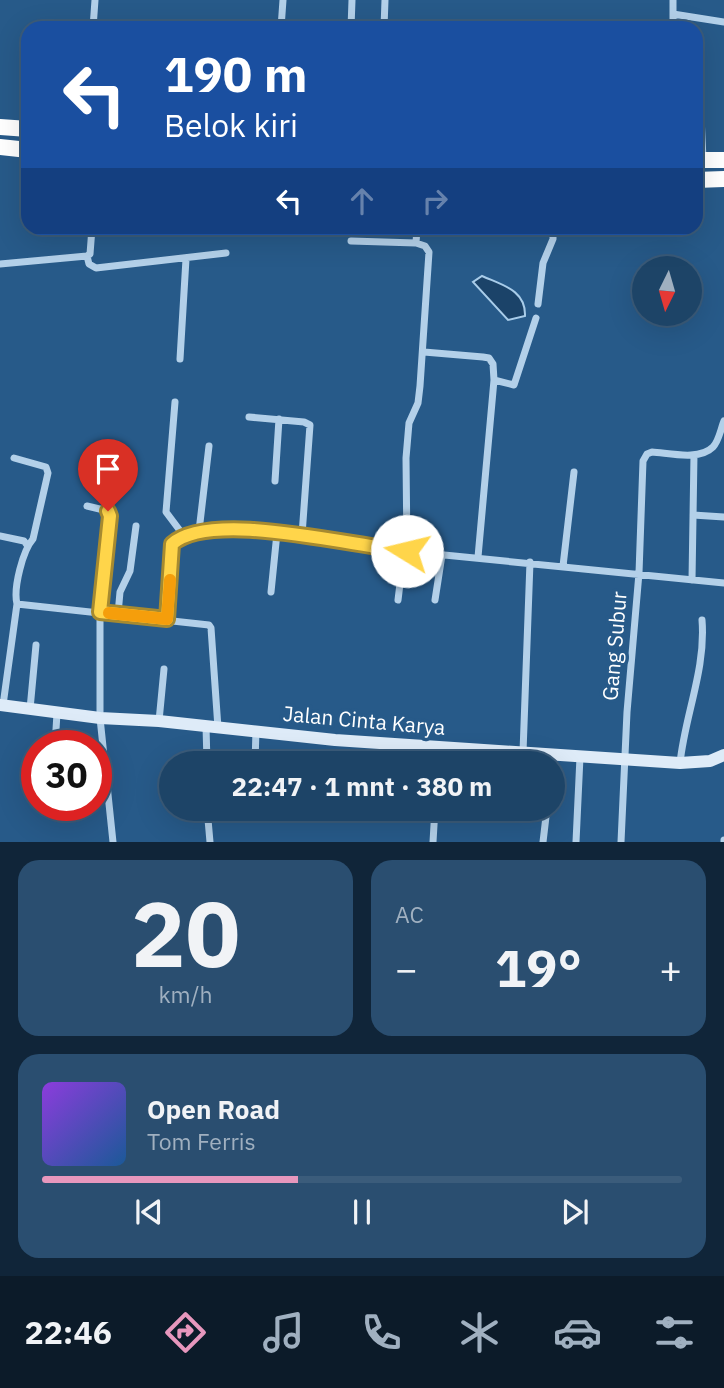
<!DOCTYPE html>
<html lang="id">
<meta charset="utf-8">
<style>
:root{--surface:#1d4467;--page:#2a4e70;--text:#f1f3f6;--muted:#a0b0c0;--line:#3b5c7b;--accent:#e797bd}
body{margin:0;font-family:"IBM Plex Sans",sans-serif;background:var(--page);color:var(--text);height:100vh;display:flex;flex-direction:column;font-size:26px;white-space:nowrap}
*{box-sizing:border-box;margin:0}
p{font-size:23px;color:var(--muted)}
.icon{flex:none;width:38px;height:38px;fill:none;stroke:currentColor;stroke-width:2;stroke-linecap:round;stroke-linejoin:round}
.map{position:relative;height:842px;overflow:hidden}
.details{display:flex;flex-direction:column;gap:18px;padding:18px;background:#102539;flex:1}
.details>*{flex:none}
.guide{position:absolute;left:21px;top:21px;width:682px;height:214px;border-radius:21px;box-shadow:0 7px 28px #0002,0 0 0 2px var(--line);background:#1a4fa0;color:#fff;overflow:hidden}
.needle{width:46px;rotate:185deg}
.buttons{position:absolute;left:632px;top:256px;display:grid;gap:14px}
.buttons a{display:grid;place-items:center;width:70px;height:70px;border-radius:50%;background:var(--surface);box-shadow:0 7px 28px #0002,0 0 0 2px var(--line);font-size:35px}
.speed{position:absolute;left:21px;top:730px;display:flex;gap:14px;font-size:35px;font-weight:700;text-align:center}
.speed>*{display:grid;place-content:center;width:91px;height:91px;border-radius:50%;background:var(--surface);box-shadow:0 7px 28px #0002,0 0 0 2px var(--line);line-height:1}
.speed .limit{border:10px solid #d22;background:#fff;color:#111}
.pin{position:absolute;display:grid;place-items:center;width:60px;height:60px;color:#fff;margin:-72px -30px;border-radius:50% 50% 50% 0;rotate:-45deg;box-shadow:0 0 7px #0007}
.pin .icon{rotate:45deg}
.me{position:absolute;width:77px;margin:-38px;rotate:279deg;stroke-linejoin:round;filter:drop-shadow(0 0 5px #0008)}
.turn{display:flex;align-items:center;gap:24px;height:147px;padding:0 28px;font-size:32px}
.turn .icon{width:91px;height:91px;stroke-width:2.5}
.turn b{display:block;font-size:49px;line-height:60px}
.lanes{display:flex;align-items:center;height:66px;padding:0 28px;background:#0003;justify-content:center;gap:35px;direction:ltr}
.lanes .off{opacity:.35}
.big{font-size:52px;font-weight:700;line-height:1.1}
.details .tile{flex:1;display:flex;flex-direction:column;justify-content:center;gap:10px;min-width:0;padding:0 24px;border-radius:21px;background:var(--page)}
.details .dial{align-items:center;gap:0}
.dial b{font-size:91px;line-height:1}
.song{display:flex;align-items:center;gap:21px}
.cover{width:84px;height:84px;border-radius:10px;background:linear-gradient(135deg,hsl(270 70% 55%),hsl(210 70% 35%))}
.played{height:7px;border-radius:4px;background:linear-gradient(90deg,var(--accent) 40%,var(--line) 40%)}
.keys{display:flex;justify-content:space-around;direction:ltr}
.heat{display:flex;justify-content:space-between;align-items:center;font-size:38px;direction:ltr}
.details .tiles{flex:1;display:grid;gap:18px;grid-template-columns:1fr 1fr}
.tile:last-child{grid-column:span 2}
.trip{position:absolute;left:159px;top:751px;width:406px;height:70px;border-radius:35px;background:var(--surface);box-shadow:0 7px 28px #0002,0 0 0 2px var(--line);font-weight:700;line-height:70px;text-align:center}
.menu{display:flex;height:112px;justify-content:space-around;align-items:center;background:#0c1b29;color:var(--muted)}
.menu .icon{width:49px;height:49px}
.menu .current{color:var(--accent)}
.menu b{font-size:32px;color:var(--text)}
.map>svg:first-child{display:block}
.water{fill:#1b4369;stroke:#a8cce9;stroke-width:2}
.lines{fill:none;stroke-linecap:round;stroke-linejoin:round}
.street{stroke:#b3d0e9;stroke-width:7}
.secondary{stroke:#deebf8;stroke-width:12}
.highway{stroke:#fff;stroke-width:16}
.route-casing{stroke:#a68a30;stroke-width:18}
.route{stroke:#ffd54a;stroke-width:12}
.slow{stroke:#f59e0b;stroke-width:12}
.labels{text-anchor:middle;stroke-width:7;stroke-linejoin:round;paint-order:stroke}
.street-label{font-size:21px;fill:#fff;stroke:#275a89}
</style>
<div class="map">
<svg width="724" height="842" viewBox="0 0 724 842">
<rect width="100%" height="100%" fill="#275a89"/>
<path class="water" d="M482 276C502 285 526 290 525 316L508 320 473 282Z"/>
<g class="lines">
<path class="street" d="M673 14 724 22
M93 23 155 28
M93 28 95 0
M281 28 283 0
M351 28 352 0
M384 28 385 0
M525 28V25
M673 28V0
M696 105 701 116 703 159
M351 241 416 243 425 246 429 252 420 386 418 403 409 423 406 458 407 551
M416 243 417 228
M87 256 90 254 92 228
M0 264 87 256 89 264 96 268 226 253
M538 304 543 263 553 239V228
M424 352 483 357 489 358 493 364 494 380 478 557
M180 359 186 259
M494 380 514 385 536 318
M175 402 166 512 184 536 199 531 233 529 326 537 404 551 724 583
M249 417 304 422 310 425 302 535
M275 481 279 419
M87 506 108 511 110 516 100 612V718L113 842
M693 515 724 517
M199 531 209 446
M0 536 24 541 27 545
M563 566 574 472
M692 580 694 455
M271 592 277 533
M398 600 404 551
M435 600 442 555
M17 604 209 625 211 628 218 728
M118 614 120 592 130 571 136 526
M167 619 172 544 184 536
M3 705 17 604C13 588 23 550 33 539L48 473 46 467 14 458
M30 709 36 645
M159 721 164 669
M206 726 207 763
M55 746 57 713
M523 752 530 562
M255 763 256 730
M439 763 440 748
M680 763C685 715 706 669 702 620
M207 808 210 842
M254 817V808
M433 842 435 808
M543 842 547 808
M576 842 580 757
M621 842 627 712 639 573 643 461 647 454 652 452C669 453 699 461 713 447 719 441 721 428 724 421
M724 842V840"/>
<path class="secondary" d="M0 705 100 718 159 721 335 740 680 763 710 761 724 755"/>
<path class="highway" d="M0 127 28 129
M0 147 28 150
M696 160H724
M696 180 724 179"/>
</g>
<g class="lines">
<g class="route-casing">
<path id="route" d="M108 511 110 516 100 612 167 619 172 544C212 509 355 547 407 551"/>
</g>
<use href="#route" class="route"/>
<path class="slow" d="M109 613 167 619 170 580"/>
</g>
<g class="labels">
<g class="street-label">
<text transform="translate(615 646) rotate(-85)" y="7">Gang Subur</text>
<text transform="translate(364 721) rotate(5)" y="7">Jalan Cinta Karya</text>
</g>
</g>
</svg>
<div class="buttons">
<a><svg class="needle" viewBox="-14 -14 28 28"><path d="M0-13l5 13h-10z" fill="#e53935"/><path d="M0 13l5-13h-10z" fill="#a0b0c0"/></svg></a>
</div>
<div class="speed"><div class="limit">30</div></div>
<div class="pin" style="left:108px;top:511px;background:#d93025"><svg class="icon" aria-label="arrive" viewBox="0 0 24 24"><path d="M6 21V4h12l-3 4 3 4H6"/></svg></div>
<svg class="me" style="left:407px;top:551px" viewBox="-20 -20 40 40"><circle r="19" fill="#fff"/><path d="M0-13L10 11 0 6-10 11z" fill="#ffd54a"/></svg>
<div class="trip">22:47 · 1 mnt · 380 m</div>
<div class="guide">
<div class="turn"><svg class="icon" aria-label="left" viewBox="0 0 24 24"><path d="M17 20v-9H6M10 6l-5 5 5 5"/></svg><div><b>190 m</b>Belok kiri</div></div>
<div class="lanes"><svg class="icon" aria-label="left" viewBox="0 0 24 24"><path d="M17 20v-9H6M10 6l-5 5 5 5"/></svg><svg class="icon off" aria-label="ahead" viewBox="0 0 24 24"><path d="M12 20V5M6 11l6-6 6 6"/></svg><svg class="icon off" aria-label="right" viewBox="0 0 24 24"><path d="M7 20v-9h11M14 6l5 5-5 5"/></svg></div>
</div>
</div>
<section class="details">
<div class="tiles">
<div class="tile dial"><b>20</b><p>km/h</p></div>
<div class="tile"><p>AC</p>
<div class="heat"><a>−</a><b class="big">19°</b><a>+</a></div>
</div>
<div class="tile">
<div class="song"><i class="cover"></i><div><b>Open Road</b><p>Tom Ferris</p></div></div>
<div class="played"></div>
<div class="keys"><svg class="icon" aria-label="previous" viewBox="0 0 24 24"><path d="M18 5L8 12l10 7zM5 5v14"/></svg><svg class="icon" aria-label="pause" viewBox="0 0 24 24"><path d="M8 5v14M16 5v14"/></svg><svg class="icon" aria-label="next" viewBox="0 0 24 24"><path d="M6 5l10 7-10 7zM19 5v14"/></svg></div>
</div>
</div>
</section>
<nav class="menu">
<b>22:46</b>
<svg class="icon current" aria-label="directions" viewBox="0 0 24 24"><path d="M12 3l9 9-9 9-9-9zM9 14v-3h6M13 9l2 2-2 2"/></svg>
<svg class="icon" aria-label="music" viewBox="0 0 24 24"><path d="M9 18V5l10-2v13"/><circle cx="6" cy="18" r="3"/><circle cx="16" cy="16" r="3"/></svg>
<svg class="icon" aria-label="phone" viewBox="0 0 24 24"><path d="M5 4h4l2 5-3 2q2 4 5 5l2-3 5 2v4C11 20 4 13 5 4z"/></svg>
<svg class="icon" aria-label="climate" viewBox="0 0 24 24"><path d="M12 3v18M4 7l16 10M4 17L20 7"/></svg>
<svg class="icon" aria-label="car" viewBox="0 0 24 24"><path d="M5 17H2v-5l4-1 3-4h7l3 4 3 1v5h-3M9 17h6M6 11h13"/><circle cx="7" cy="17" r="2"/><circle cx="17" cy="17" r="2"/></svg>
<svg class="icon" aria-label="filters" viewBox="0 0 24 24"><path d="M4 7h16M4 17h16"/><circle cx="9" cy="7" r="2"/><circle cx="15" cy="17" r="2"/></svg>
</nav>
